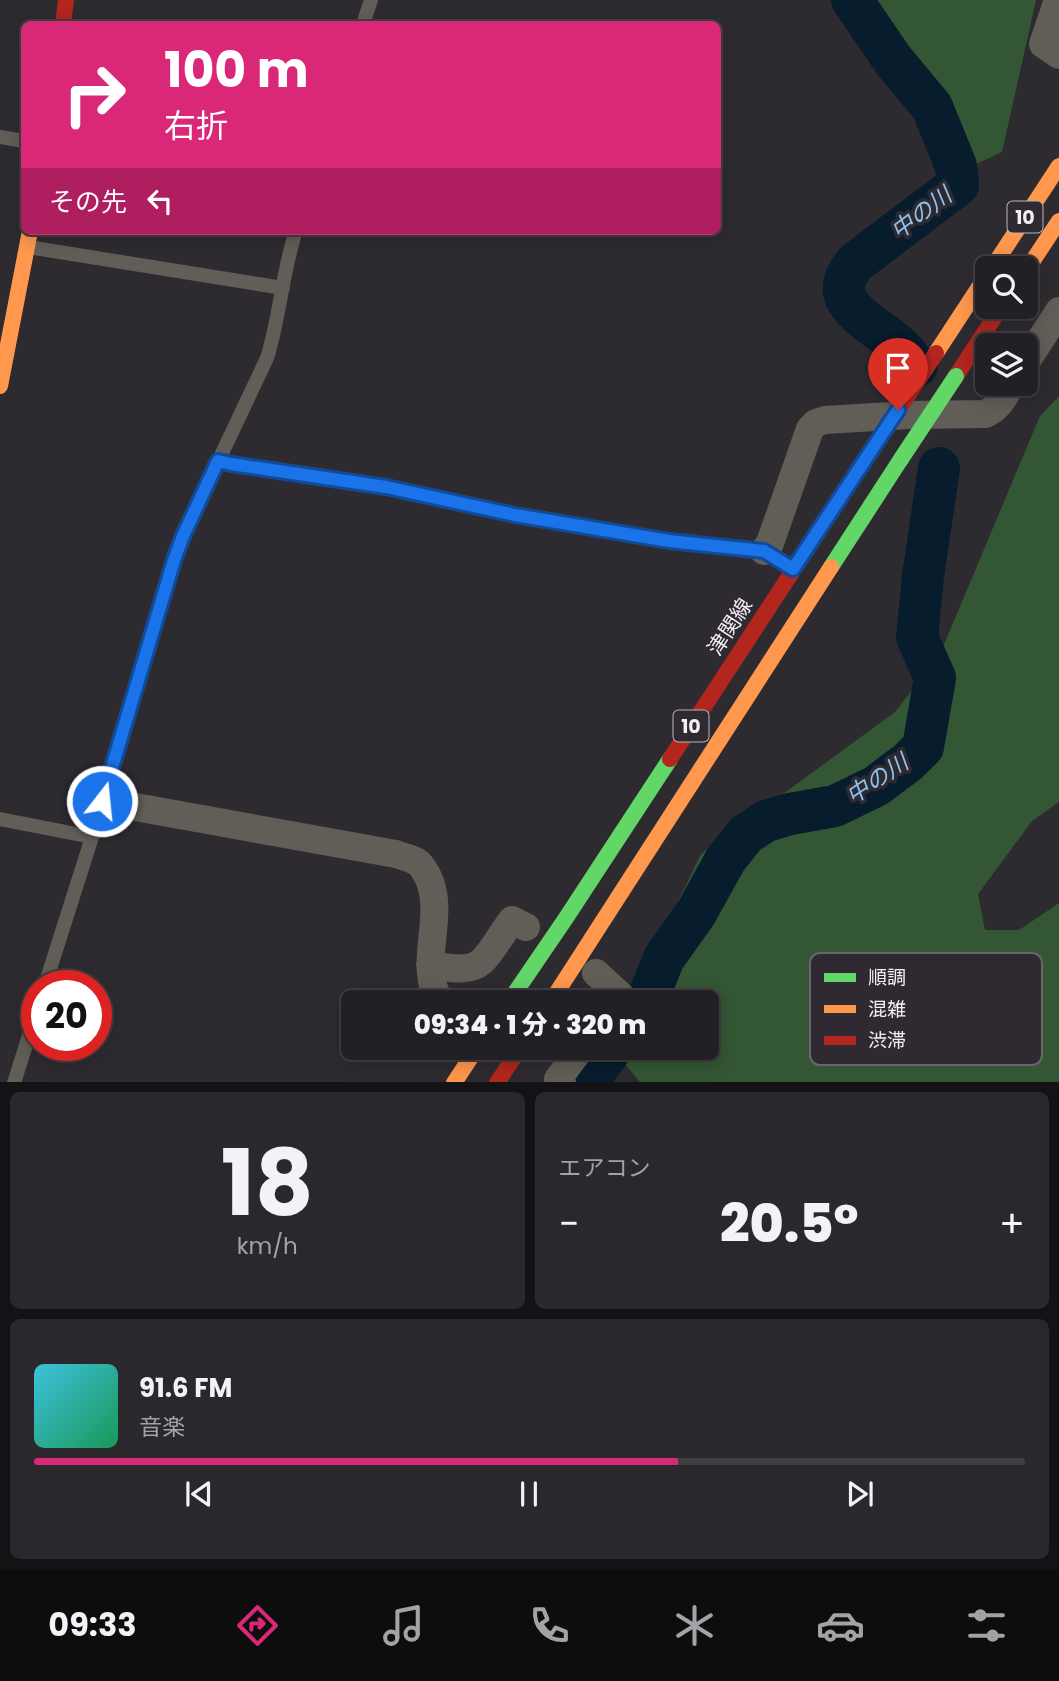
<!DOCTYPE html>
<html lang="ja">
<meta charset="utf-8">
<style>
:root{--surface:#222024;--page:#2a282c;--text:#f1f3f6;--muted:#a2a3a6;--line:#3f3e41;--accent:#db2777}
body{margin:0;font-family:Poppins,"Noto Sans JP",sans-serif;background:var(--page);color:var(--text);height:100vh;display:flex;flex-direction:column;font-size:26px;white-space:nowrap}
*{box-sizing:border-box;margin:0}
p{font-size:23px;color:var(--muted)}
.icon{flex:none;width:38px;height:38px;fill:none;stroke:currentColor;stroke-width:2;stroke-linecap:round;stroke-linejoin:round}
.map{position:relative;height:1082px;overflow:hidden}
.panel{display:flex;flex-direction:column;gap:10px;padding:10px;background:#131214;flex:1}
.panel>*{flex:none}
.banner{position:absolute;left:21px;top:21px;width:700px;height:214px;border-radius:10px;box-shadow:0 4px 18px #0003,0 0 0 2px var(--line);background:#db2777;color:#fff;overflow:hidden}
.tools{position:absolute;left:975px;top:256px;display:grid;gap:14px}
.tools a{display:grid;place-items:center;width:63px;height:63px;border-radius:10px;background:var(--surface);box-shadow:0 4px 18px #0003,0 0 0 2px var(--line);font-size:35px}
.speed{position:absolute;left:21px;top:970px;display:flex;gap:14px;font-size:35px;font-weight:700;text-align:center}
.speed>*{display:grid;place-content:center;width:91px;height:91px;border-radius:50%;background:var(--surface);box-shadow:0 4px 18px #0003,0 0 0 2px var(--line);line-height:1}
.speed .limit{border:10px solid #d22;background:#fff;color:#111}
.pin{position:absolute;display:grid;place-items:center;width:60px;height:60px;color:#fff;margin:-72px -30px;border-radius:50% 50% 50% 0;rotate:-45deg;box-shadow:0 0 7px #0007}
.pin .icon{rotate:45deg}
.me{position:absolute;width:77px;margin:-38px;rotate:16deg;stroke-linejoin:round;filter:drop-shadow(0 0 5px #0008)}
.turn{display:flex;align-items:center;gap:24px;height:147px;padding:0 28px;font-size:32px}
.turn .icon{width:91px;height:91px;stroke-width:2.5}
.turn b{display:block;font-size:49px;line-height:60px}
.then{display:flex;align-items:center;height:66px;padding:0 28px;background:#0003;gap:14px;font-size:26px}
.big{font-size:52px;font-weight:800;line-height:1.1}
.panel .widget{flex:1;display:flex;flex-direction:column;justify-content:center;gap:10px;min-width:0;padding:0 24px;border-radius:10px;background:var(--page)}
.panel .dial{align-items:center;gap:0}
.dial b{font-size:91px;line-height:1}
.song{display:flex;align-items:center;gap:21px}
.cover{width:84px;height:84px;border-radius:10px;background:linear-gradient(135deg,hsl(190 70% 55%),hsl(150 70% 35%))}
.played{height:7px;border-radius:4px;background:linear-gradient(90deg,var(--accent) 65%,var(--line) 65%)}
.keys{display:flex;justify-content:space-around;direction:ltr}
.heat{display:flex;justify-content:space-between;align-items:center;font-size:38px;direction:ltr}
.panel .tiles{flex:1;display:grid;gap:10px;grid-template-columns:1fr 1fr}
.widget:last-child{grid-column:span 2}
.trip{position:absolute;left:341px;top:990px;width:378px;height:70px;border-radius:10px;background:var(--surface);box-shadow:0 4px 18px #0003,0 0 0 2px var(--line);font-weight:800;line-height:70px;text-align:center}
.menu{display:flex;height:112px;justify-content:space-around;align-items:center;background:#0e0d0e;color:var(--muted)}
.menu .icon{width:49px;height:49px}
.menu .active{color:var(--accent)}
.menu b{font-size:32px;color:var(--text)}
.map>svg:first-child{display:block}
.forest{fill:#335634}
.lines{fill:none;stroke-linecap:round;stroke-linejoin:round}
.river{stroke:#071c2d;stroke-width:42}
.lane{stroke:#615d57;stroke-width:14}
.street{stroke:#615d57;stroke-width:28}
.fast{stroke:#63d668;stroke-width:16}
.slow{stroke:#ff974d;stroke-width:16}
.jam{stroke:#b3261e;stroke-width:16}
.fast-bridge{stroke:#63d668;stroke-width:16}
.jam-bridge{stroke:#b3261e;stroke-width:16}
.route-casing{stroke:#114b97;stroke-width:18}
.route{stroke:#1a73e8;stroke-width:12}
.labels{text-anchor:middle;stroke-width:7;stroke-linejoin:round;paint-order:stroke}
.shield{fill:#2f2a31;stroke:#b8b5ba;stroke-width:2}
.shield-label{font-size:19px;font-weight:bold;fill:#f3f0f4}
.street-label{font-size:21px;fill:#f3f0f4;stroke:#2f2a31}
.water-label{font-size:23px;font-style:italic;fill:#8ec4f4;stroke:#2f2a31}
.key{fill:#2f2a31;stroke:#6a656c;stroke-width:2}
.key-label{font-size:19px;fill:#f3f0f4}
</style>
<div class="map">
<svg width="1059" height="1083" viewBox="0 0 1059 1083">
<rect width="100%" height="100%" fill="#2e2b30"/>
<path class="forest" d="M870 0H1036L1002 152 970 167 953 154 929 90Z
M1059 396V802L1032 821 978 894 985 930H1019L1059 903V1082H640L612 1048H707V1003H629L701 854 895 712 940 654 1040 416Z"/>
<g class="lines">
<path class="river" d="M852 0 893 60 932 107 956 166 958 185 855 263C849 271 842 281 844 293 848 313 884 332 899 346 906 352 911 360 917 366
M646 1003 664 958 696 913 726 859 746 834 766 821 790 814 835 806 876 786 908 762 923 747 935 678 917 637 923 576 939 468
M587 1083 612 1048"/>
<path class="lane" d="M363 24 371 0
M0 137 24 141
M28 247 283 288
M218 461 231 464 386 487 515 515 669 541 764 551 768 554
M0 819 92 837
M45 985 92 837 125 721 183 536 267 358C280 317 282 272 296 231
M14 1083 37 1010"/>
<path class="street" d="M1058 0 1043 44 1059 55
M1026 362 1059 311
M764 551 770 543 810 429 816 423 825 420 908 415 985 414C999 409 1005 395 1012 383
M102 801 396 854C403 857 411 858 417 862 422 865 424 870 427 875 448 915 415 964 441 1003
M430 965C445 967 469 973 481 962 490 955 504 930 512 920L526 927
M596 973 621 996 616 1003
M562 1083 558 1079 581 1048"/>
<path class="fast" d="M831 567 901 459
M508 1003 566 918 670 759"/>
<path class="slow" d="M992 268 1059 166
M1026 271 1059 221
M936 353 987 275
M0 386 30 231
M550 1003 831 567
M454 1083 477 1048"/>
<path class="jam" d="M63 24 66 0
M956 376 1002 306
M670 759 873 448
M497 1083 520 1048"/>
<path class="fast-bridge" d="M901 459 956 376"/>
<path class="jam-bridge" d="M873 448 936 353"/>
</g>
<g class="lines">
<g class="route-casing">
<path id="route" d="M102 801 174 560 183 536 218 461 231 464 386 487 515 515 669 541 764 551 793 569 898 410"/>
</g>
<use href="#route" class="route"/>
</g>
<g class="labels">
<g class="shield">
<rect x="1007.5" y="201.5" width="35" height="31" rx="5"/>
<rect x="673.5" y="710.5" width="35" height="31" rx="5"/>
</g>
<g class="shield-label">
<text x="1025" y="224">10</text>
<text x="691" y="733">10</text>
</g>
<g class="street-label">
<text transform="translate(730 627) rotate(-57)" y="7">津関線</text>
</g>
<g class="water-label">
<text transform="translate(921 213) rotate(-37)" y="8">中の川</text>
<text transform="translate(877 779) rotate(-34)" y="8">中の川</text>
</g>
</g>
<rect x="810" y="953" width="232" height="112" rx="10" class="key"/>
<rect x="824" y="973" width="32" height="9" fill="#63d668"/>
<rect x="824" y="1005" width="32" height="8" fill="#ff974d"/>
<rect x="824" y="1036" width="32" height="9" fill="#b3261e"/>
<g class="key-label">
<text x="868" y="984">順調</text>
<text x="868" y="1016">混雑</text>
<text x="868" y="1047">渋滞</text>
</g>
</svg>
<div class="tools">
<a><svg class="icon" aria-label="search" viewBox="0 0 24 24"><circle cx="10" cy="10" r="6"/><path d="M15 15l6 6"/></svg></a>
<a><svg class="icon" aria-label="layers" viewBox="0 0 24 24"><path d="M12 4l9 5-9 5-9-5zM3 14l9 5 9-5"/></svg></a>
</div>
<div class="speed"><div class="limit">20</div></div>
<div class="pin" style="left:898px;top:410px;background:#d93025"><svg class="icon" aria-label="arrive" viewBox="0 0 24 24"><path d="M6 21V4h12l-3 4 3 4H6"/></svg></div>
<svg class="me" style="left:102px;top:801px" viewBox="-20 -20 40 40"><circle r="17" fill="#1a73e8" stroke="#fff" stroke-width="3"/><path d="M0-11L8 9 0 5-8 9z" fill="#fff"/></svg>
<div class="trip">09:34 · 1 分 · 320 m</div>
<div class="banner">
<div class="turn"><svg class="icon" aria-label="right" viewBox="0 0 24 24"><path d="M7 20v-9h11M14 6l5 5-5 5"/></svg><div><b>100 m</b>右折</div></div>
<div class="then">その先<svg class="icon" aria-label="left" viewBox="0 0 24 24"><path d="M17 20v-9H6M10 6l-5 5 5 5"/></svg></div>
</div>
</div>
<section class="panel">
<div class="tiles">
<div class="widget dial"><b>18</b><p>km/h</p></div>
<div class="widget"><p>エアコン</p>
<div class="heat"><a>−</a><b class="big">20.5°</b><a>+</a></div>
</div>
<div class="widget">
<div class="song"><i class="cover"></i><div><b>91.6 FM</b><p>音楽</p></div></div>
<div class="played"></div>
<div class="keys"><svg class="icon" aria-label="previous" viewBox="0 0 24 24"><path d="M18 5L8 12l10 7zM5 5v14"/></svg><svg class="icon" aria-label="pause" viewBox="0 0 24 24"><path d="M8 5v14M16 5v14"/></svg><svg class="icon" aria-label="next" viewBox="0 0 24 24"><path d="M6 5l10 7-10 7zM19 5v14"/></svg></div>
</div>
</div>
</section>
<nav class="menu">
<b>09:33</b>
<svg class="icon active" aria-label="directions" viewBox="0 0 24 24"><path d="M12 3l9 9-9 9-9-9zM9 14v-3h6M13 9l2 2-2 2"/></svg>
<svg class="icon" aria-label="music" viewBox="0 0 24 24"><path d="M9 18V5l10-2v13"/><circle cx="6" cy="18" r="3"/><circle cx="16" cy="16" r="3"/></svg>
<svg class="icon" aria-label="phone" viewBox="0 0 24 24"><path d="M5 4h4l2 5-3 2q2 4 5 5l2-3 5 2v4C11 20 4 13 5 4z"/></svg>
<svg class="icon" aria-label="climate" viewBox="0 0 24 24"><path d="M12 3v18M4 7l16 10M4 17L20 7"/></svg>
<svg class="icon" aria-label="car" viewBox="0 0 24 24"><path d="M5 17H2v-5l4-1 3-4h7l3 4 3 1v5h-3M9 17h6M6 11h13"/><circle cx="7" cy="17" r="2"/><circle cx="17" cy="17" r="2"/></svg>
<svg class="icon" aria-label="filters" viewBox="0 0 24 24"><path d="M4 7h16M4 17h16"/><circle cx="9" cy="7" r="2"/><circle cx="15" cy="17" r="2"/></svg>
</nav>
